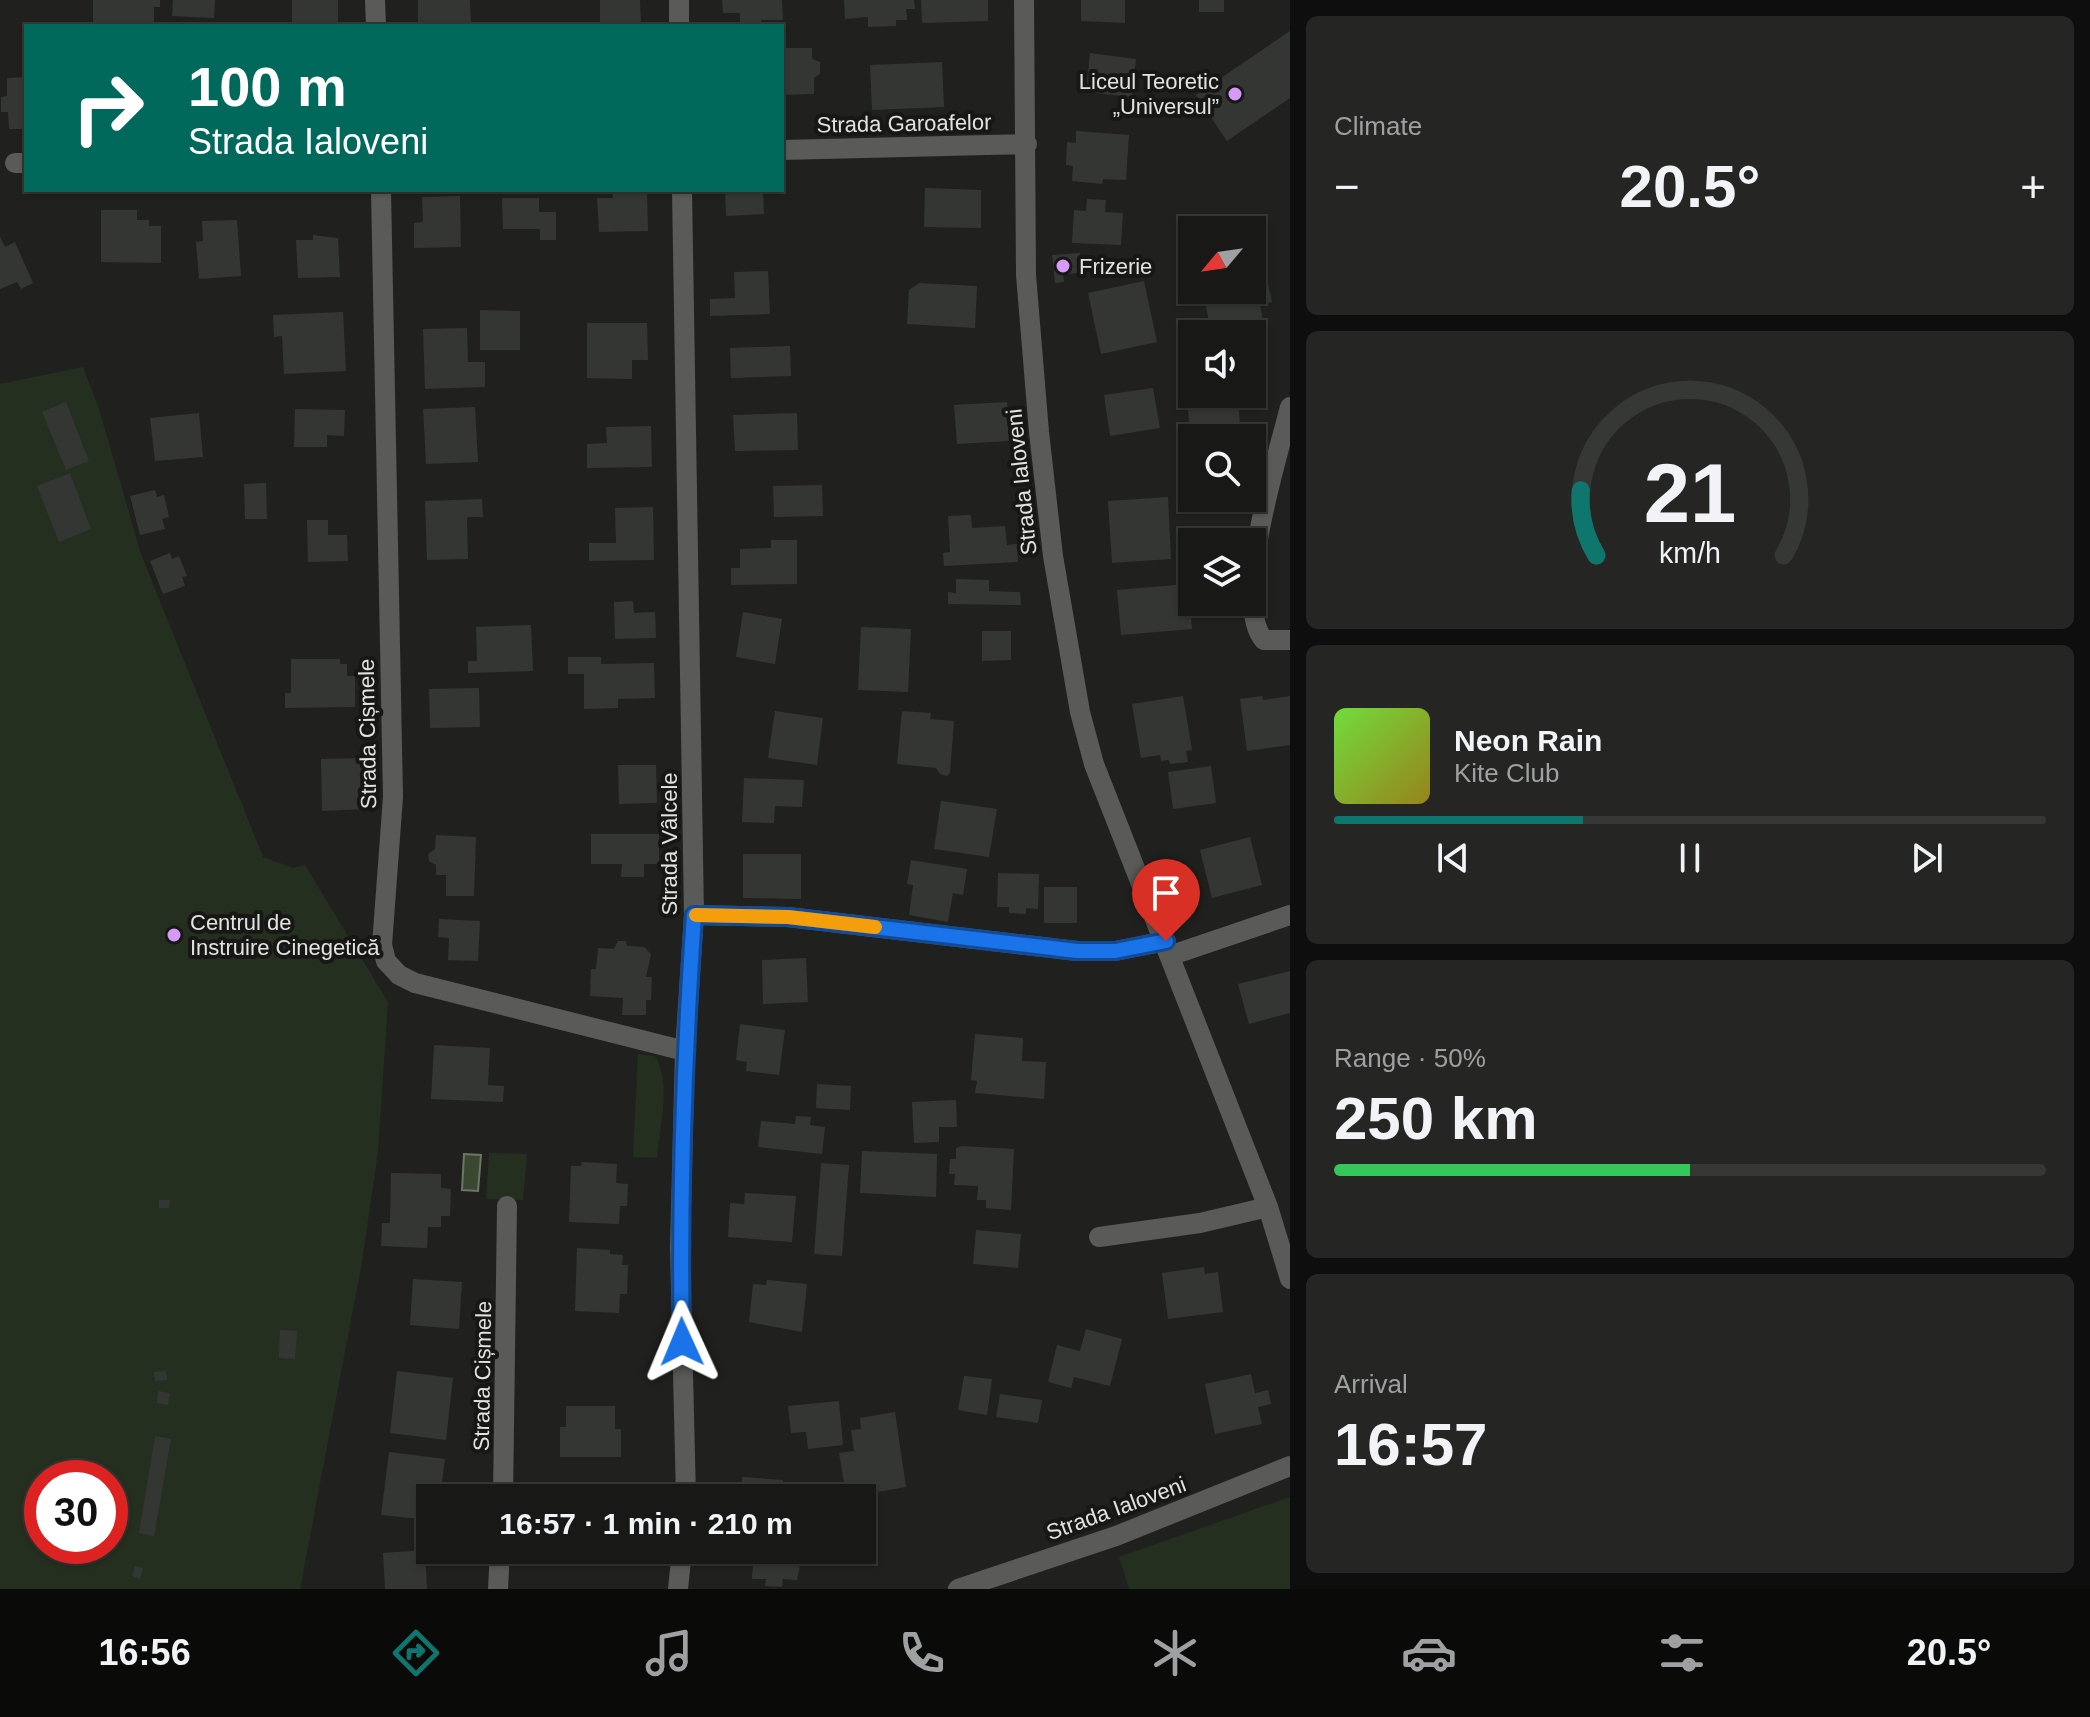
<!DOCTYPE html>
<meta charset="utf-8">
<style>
:root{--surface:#181917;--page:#252624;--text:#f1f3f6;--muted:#9fa0a1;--line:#363836;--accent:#0f766e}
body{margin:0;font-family:Arial,sans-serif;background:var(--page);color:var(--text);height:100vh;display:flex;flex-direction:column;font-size:30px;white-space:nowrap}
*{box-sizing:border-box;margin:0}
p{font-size:26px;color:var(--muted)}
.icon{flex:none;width:44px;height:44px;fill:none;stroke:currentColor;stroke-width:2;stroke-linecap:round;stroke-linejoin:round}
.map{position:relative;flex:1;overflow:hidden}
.side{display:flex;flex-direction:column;gap:16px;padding:16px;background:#0d0e0d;width:800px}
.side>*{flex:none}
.hud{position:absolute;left:24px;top:24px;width:760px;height:168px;border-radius:0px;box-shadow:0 2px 6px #0004,0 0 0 2px var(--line);background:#00695c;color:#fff;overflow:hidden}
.needle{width:52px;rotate:241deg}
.tools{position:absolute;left:1178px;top:216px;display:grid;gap:16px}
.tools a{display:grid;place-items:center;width:88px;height:88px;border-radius:0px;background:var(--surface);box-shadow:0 2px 6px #0004,0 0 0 2px var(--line);font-size:40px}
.speed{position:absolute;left:24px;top:1460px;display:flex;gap:16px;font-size:40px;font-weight:700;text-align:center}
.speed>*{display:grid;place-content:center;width:104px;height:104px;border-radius:50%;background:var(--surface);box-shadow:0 2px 6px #0004,0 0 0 2px var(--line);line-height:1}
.speed .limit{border:12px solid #d22;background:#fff;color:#111}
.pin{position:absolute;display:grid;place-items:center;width:68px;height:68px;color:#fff;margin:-82px -34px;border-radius:50% 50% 50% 0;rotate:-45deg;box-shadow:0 0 8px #0007}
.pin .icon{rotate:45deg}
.me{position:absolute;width:88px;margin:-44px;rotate:359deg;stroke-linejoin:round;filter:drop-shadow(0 0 6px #0008)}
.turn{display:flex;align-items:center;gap:28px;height:168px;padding:0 32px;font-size:36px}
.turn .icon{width:104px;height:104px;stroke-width:2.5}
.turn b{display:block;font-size:56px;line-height:68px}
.big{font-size:60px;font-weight:800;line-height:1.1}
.side .tile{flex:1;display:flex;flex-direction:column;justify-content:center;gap:12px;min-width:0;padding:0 28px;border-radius:12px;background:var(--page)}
.side .dial{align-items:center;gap:0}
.dial svg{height:208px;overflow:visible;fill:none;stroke:var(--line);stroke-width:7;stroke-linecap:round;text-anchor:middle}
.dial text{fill:var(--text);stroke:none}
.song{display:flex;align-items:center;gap:24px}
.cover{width:96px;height:96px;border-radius:12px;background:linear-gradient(135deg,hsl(100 70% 55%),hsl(50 70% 35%))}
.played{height:8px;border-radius:4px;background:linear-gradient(90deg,var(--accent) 35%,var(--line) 35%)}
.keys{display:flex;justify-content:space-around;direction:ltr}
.heat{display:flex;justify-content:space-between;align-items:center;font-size:44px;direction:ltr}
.charge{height:12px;border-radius:6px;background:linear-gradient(90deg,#34c759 50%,var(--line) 0)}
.trip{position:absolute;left:416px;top:1484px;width:460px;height:80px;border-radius:0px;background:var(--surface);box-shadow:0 2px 6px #0004,0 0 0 2px var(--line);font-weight:800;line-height:80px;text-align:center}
.menu{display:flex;height:128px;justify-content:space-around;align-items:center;background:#0a0a09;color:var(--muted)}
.menu .icon{width:56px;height:56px}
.menu .active{color:var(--accent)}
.menu b{font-size:36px;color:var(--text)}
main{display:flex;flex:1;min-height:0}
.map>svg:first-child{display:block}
.green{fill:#252f1f;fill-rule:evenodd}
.water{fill:#3a4831;stroke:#6c7666;stroke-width:2}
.building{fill:#343634}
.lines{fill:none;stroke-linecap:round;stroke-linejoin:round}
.minor{stroke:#5a5a59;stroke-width:20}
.route-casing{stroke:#114b97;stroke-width:20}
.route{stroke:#1a73e8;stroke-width:14}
.slow{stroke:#f59e0b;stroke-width:14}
.poi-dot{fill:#d89af8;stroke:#171816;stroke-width:3}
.labels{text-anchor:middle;stroke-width:8;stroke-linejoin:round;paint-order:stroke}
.poi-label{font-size:22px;fill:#e2e3e1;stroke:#171816;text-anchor:start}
.street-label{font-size:22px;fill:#e2e3e1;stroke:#171816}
</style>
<main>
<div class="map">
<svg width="1290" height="1589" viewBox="0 0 1290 1589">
<rect width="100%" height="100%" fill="#20211f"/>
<path class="green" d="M83 367 99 409 141 554 263 857 293 868 305 865 388 1002 378 1151 362 1262 300 1589H0V384ZM42 1478H110V1546H42Z
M638 1054 655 1056C672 1082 659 1129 657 1158L633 1157Z
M489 1153 527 1154 523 1200 486 1199Z
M1290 1497V1589H1129L1119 1557Z"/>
<path class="water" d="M464 1154 481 1155 478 1191 462 1190Z"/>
<path class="building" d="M93 0H160V7H154V22L93 23Z
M173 0H215L214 18 172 16Z
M292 0H338V26H292Z
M418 0H470L471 26H418Z
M600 0H640L641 26H600Z
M722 0H782L783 20H761L762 26H740V13H723Z
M844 0H914L915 9H906L907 20H896V26L868 27V17L845 19Z
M921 0H988V21L922 23Z
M1081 0H1125V23L1081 21Z
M1199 0H1224V12H1199Z
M1290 31V98L1227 141 1196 95Z
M782 48H812V59L820 62V74L814 78V94L782 95Z
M1090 53 1136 59 1132 97 1086 92Z
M942 62 944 107 872 110 870 65Z
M26 77V129H9L8 112H1V97L7 96V78Z
M1076 131 1129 135 1126 180 1103 179 1102 184 1072 181 1073 166 1066 165 1067 142 1076 143Z
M925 188 981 190V228L924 227Z
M725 190H763L764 214 726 216Z
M647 191 648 231 599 232 597 198H613L612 192Z
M460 196 461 247 414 248V223L423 222 422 197Z
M502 198H539V212H556V240H540V229H503Z
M1087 199 1106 200 1105 212 1123 213 1121 245 1072 243 1074 210 1086 211Z
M101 210H137V220H149V226H161V263L101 262Z
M237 220 241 276 199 279 196 242 203 241 202 221Z
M313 235 338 238 340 277 298 278 296 240H313Z
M0 237 5 247 15 242 33 283 21 289 17 282 0 289Z
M1080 253 1082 273 1063 274 1064 282 1055 283 1052 255Z
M1262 257 1272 302 1260 305 1264 326 1212 334 1202 290H1252V259Z
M768 271 770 314 710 316V299L735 298 734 272Z
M1144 281 1157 342 1101 354 1088 293Z
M919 283 977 286 975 328 907 324 909 290Z
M480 310 520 311V350H480Z
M343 312 346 371 284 374 282 336 274 337 273 315Z
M587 323H647L648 360H632V379L587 378Z
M467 328 468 362H485V387L425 389 423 329Z
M790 346 791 376 731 378 730 348Z
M1153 388 1160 428 1110 436 1104 395Z
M1187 394 1238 398 1241 438H1190Z
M66 402 89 461 66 470 42 412Z
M1007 402 1009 441 957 444 954 405Z
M475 407 478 462 426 464 423 409Z
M295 409 345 410 344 436 327 435V447H294Z
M199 413 203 457 155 461 150 418Z
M797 413 798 450 735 451 733 415Z
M651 426 652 467 587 468V444L607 443 606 427Z
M70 473 91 529 59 542 37 486Z
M266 483 267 519H245L244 484Z
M822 485 823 516 774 517 773 486Z
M155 490 157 497 164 495 169 517 162 519 165 529 140 535 130 496Z
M1168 497 1171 559 1112 563 1108 501Z
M482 499 483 517H467L468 559 427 560 425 501Z
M653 507 654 560 589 561V543H616L615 508Z
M971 515 972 528 1005 526 1007 545 1017 544 1018 562 944 566 943 553 950 552 948 516Z
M307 520H328V535H347L348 561 308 562Z
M771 540H797V584L731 585V568H740V549L771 548Z
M170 553 172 559 179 556 187 576 182 577 185 586 163 594 150 561Z
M956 579 989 580V591L1020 592 1021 605 948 604V592L956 593Z
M1188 584 1192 629 1121 635 1117 590Z
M633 601 634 613 655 612 656 638 615 639 614 602Z
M743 612 782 619 775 664 736 657Z
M531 625 533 671 468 673V661H477L476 627Z
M861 627 911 629 908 692 858 690Z
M982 631H1011V660L982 661Z
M568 657H601V664L654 663 655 698 618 699V708L584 709V674H568Z
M291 659H340V664H347V676H355V707L285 708V693H291Z
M479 688 480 727 430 728 429 689Z
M1183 696 1192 750 1186 751 1188 762 1170 764 1169 760 1161 761 1160 755 1141 758 1132 704Z
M1262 696 1263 700 1290 696V745L1247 751 1240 699Z
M775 711 823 718 817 765 768 758Z
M902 711 931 713 930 719 954 721 950 773 947 776 940 774 936 768 897 764Z
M364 758 365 809 322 811 321 759Z
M618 765H656L657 803 619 804Z
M1211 766 1216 803 1173 809 1168 772Z
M744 778 804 780 802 807 775 806 774 823 742 822Z
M941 801 997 809 989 857 934 849Z
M591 834H659V864H644V877H621L622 864H591Z
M436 835 476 837 474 896H446V875H436V865L429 861 428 854 435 849Z
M1250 837 1262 885 1212 898 1200 850Z
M743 854H801V899L743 898Z
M911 860 967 869 963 895 953 893 948 922 909 915 913 885 907 884Z
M998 873 1039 874 1038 909 1026 908V914L1009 913V907H997Z
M1044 887H1077V923H1044Z
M439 919 480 921 478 961 448 960 449 938 438 937Z
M618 941H626L627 946 644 947 651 954 646 977H652L651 1000H646V1015H622L623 998 590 996 591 969H596L598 948 614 949Z
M806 958 808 1002 763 1004 762 960Z
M1290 971V1013L1249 1024 1238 984Z
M740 1024 785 1030 779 1075 746 1071 747 1062 736 1060Z
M975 1034 1023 1038 1022 1061 1046 1062 1044 1099 975 1093 977 1081 971 1080Z
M434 1045 490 1048 488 1085 504 1086 503 1102 431 1099Z
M817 1084 851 1086 850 1110 816 1108Z
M956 1100 957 1127H939V1142L914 1143 912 1102Z
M796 1116 811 1117 810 1125 825 1127 822 1154 758 1147 761 1121 795 1124Z
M962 1146 1014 1149 1011 1210 986 1208V1200H977L978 1186 954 1185 955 1174H949L950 1159H956V1148Z
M862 1151 937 1154 936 1197 860 1193Z
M582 1162 617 1164 616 1183 628 1184 627 1206H620L619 1224 569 1222 571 1166H581Z
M821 1163 849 1165 842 1256 814 1254Z
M391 1173 441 1174V1188L451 1189 450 1216H441V1227H428L427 1248 381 1246 382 1223H390Z
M745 1193 796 1196 792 1242 728 1237 730 1203 744 1204Z
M159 1200H170L169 1208H159Z
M976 1230 1021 1234 1018 1268 973 1264Z
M577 1248 610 1250V1254L623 1255 622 1265H628L627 1294H620L619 1313 575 1311Z
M1204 1267 1205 1274 1218 1272 1223 1312 1168 1319 1162 1273Z
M413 1279 462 1282 459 1329 410 1325Z
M767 1280 807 1284 802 1332 749 1322 753 1284 766 1285Z
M1086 1329 1122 1339 1110 1386 1074 1377 1071 1388 1048 1382 1057 1345 1080 1351Z
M280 1330 297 1331 295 1359 279 1358Z
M166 1371 167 1380 155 1381 154 1372Z
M397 1371 453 1378 446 1440 390 1433Z
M1251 1374 1255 1393 1268 1390 1271 1404 1258 1407 1262 1424 1215 1434 1205 1384Z
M964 1376 992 1379 987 1415 958 1410Z
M158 1391 170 1393 168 1405 157 1403Z
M1000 1394 1042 1400 1038 1423 996 1417Z
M839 1401 843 1445 808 1449 806 1432 791 1433 788 1406Z
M566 1406H615V1429H621V1457H560V1427H566Z
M895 1412 906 1487 877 1492 876 1484 845 1489 839 1453 854 1451 851 1430 861 1429 860 1418Z
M155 1436 171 1439 154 1536 139 1533Z
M389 1452 445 1459 440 1498H430V1520L381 1515Z
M742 1477 783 1480 782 1498H741Z
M425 1550 427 1589H385L383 1553Z
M747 1550H803L797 1580 783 1579 782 1587 765 1586 766 1579H752L753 1563H747Z
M135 1566 143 1568 140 1579 132 1576Z"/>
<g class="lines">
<path class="minor" d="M375 0 376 26
M679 0V26
M1024 0 1026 275 1039 432 1053 556 1080 712 1094 764 1268 1207 1290 1279
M782 150 1027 144
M15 163H26
M381 190 393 797 382 945 386 961 399 975 415 983 685 1051
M682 190 694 915 685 1051 680 1248 686 1498
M1290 407C1278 455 1231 602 1264 640H1290
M694 915 788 917 1077 951H1115L1166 941
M1172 955 1290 915
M1099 1237 1200 1223 1268 1207
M503 1498 507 1206
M498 1589 500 1550
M678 1589 682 1550
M958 1589 1116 1536 1290 1466"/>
</g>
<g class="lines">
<g class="route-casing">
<path id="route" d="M682 1342C679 1199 684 1057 694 915L788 917 1077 951H1115L1166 941"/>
</g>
<use href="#route" class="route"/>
<path class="slow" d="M696 915 788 917 875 927"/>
</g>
<g class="poi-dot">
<circle cx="1235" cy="94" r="8"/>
<circle cx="1063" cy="266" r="8"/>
<circle cx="174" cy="935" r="8"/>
</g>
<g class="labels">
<g class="poi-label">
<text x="1219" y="89" text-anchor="end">Liceul Teoretic<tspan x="1219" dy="25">„Universul”</tspan></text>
<text x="1079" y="274">Frizerie</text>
<text x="190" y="930">Centrul de<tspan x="190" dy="25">Instruire Cinegetică</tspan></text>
</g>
<g class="street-label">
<text transform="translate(904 123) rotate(-1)" y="8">Strada Garoafelor</text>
<text transform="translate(1021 482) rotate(-96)" y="8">Strada Ialoveni</text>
<text transform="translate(367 734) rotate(-91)" y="8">Strada Cișmele</text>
<text transform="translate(669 844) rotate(-90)" y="8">Strada Vâlcele</text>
<text transform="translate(482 1376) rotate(-89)" y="8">Strada Cișmele</text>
<text transform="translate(1116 1508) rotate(-20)" y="8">Strada Ialoveni</text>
</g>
</g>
</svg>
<div class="tools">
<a><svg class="needle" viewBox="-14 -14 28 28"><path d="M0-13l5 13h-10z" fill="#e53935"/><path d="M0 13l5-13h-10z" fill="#9fa0a1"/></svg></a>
<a><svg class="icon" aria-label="sound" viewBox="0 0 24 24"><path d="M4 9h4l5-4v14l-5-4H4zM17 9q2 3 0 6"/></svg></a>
<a><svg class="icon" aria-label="search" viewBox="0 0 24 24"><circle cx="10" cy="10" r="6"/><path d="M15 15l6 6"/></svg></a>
<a><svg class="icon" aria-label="layers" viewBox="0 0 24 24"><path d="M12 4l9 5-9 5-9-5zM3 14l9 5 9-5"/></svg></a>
</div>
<div class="speed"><div class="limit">30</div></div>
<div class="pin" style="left:1166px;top:941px;background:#d93025"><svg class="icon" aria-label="arrive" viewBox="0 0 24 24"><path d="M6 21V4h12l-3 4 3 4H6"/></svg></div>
<svg class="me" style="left:682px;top:1342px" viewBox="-20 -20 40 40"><path d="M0-17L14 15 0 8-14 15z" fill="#1a73e8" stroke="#fff" stroke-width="4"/></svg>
<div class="trip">16:57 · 1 min · 210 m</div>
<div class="hud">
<div class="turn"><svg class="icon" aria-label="right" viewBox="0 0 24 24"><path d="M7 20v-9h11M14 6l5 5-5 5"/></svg><div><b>100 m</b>Strada Ialoveni</div></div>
</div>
</div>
<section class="side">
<div class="tile"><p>Climate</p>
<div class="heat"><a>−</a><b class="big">20.5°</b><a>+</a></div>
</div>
<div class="tile dial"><svg viewBox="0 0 100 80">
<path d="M14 69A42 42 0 1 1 86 69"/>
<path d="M14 69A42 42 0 0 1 8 44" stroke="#0f766e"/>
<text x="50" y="56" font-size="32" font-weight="700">21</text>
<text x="50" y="72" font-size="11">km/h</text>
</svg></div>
<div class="tile">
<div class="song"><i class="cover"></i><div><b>Neon Rain</b><p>Kite Club</p></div></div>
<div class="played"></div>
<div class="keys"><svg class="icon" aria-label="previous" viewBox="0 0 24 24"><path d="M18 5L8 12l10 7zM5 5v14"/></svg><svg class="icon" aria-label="pause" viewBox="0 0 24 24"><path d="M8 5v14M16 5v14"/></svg><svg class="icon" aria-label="next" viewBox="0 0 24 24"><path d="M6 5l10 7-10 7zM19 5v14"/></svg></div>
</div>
<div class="tile"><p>Range · 50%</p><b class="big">250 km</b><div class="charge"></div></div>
<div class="tile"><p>Arrival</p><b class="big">16:57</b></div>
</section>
</main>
<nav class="menu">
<b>16:56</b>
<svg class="icon active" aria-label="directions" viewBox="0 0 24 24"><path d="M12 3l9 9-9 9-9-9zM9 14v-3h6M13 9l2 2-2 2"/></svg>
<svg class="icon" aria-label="music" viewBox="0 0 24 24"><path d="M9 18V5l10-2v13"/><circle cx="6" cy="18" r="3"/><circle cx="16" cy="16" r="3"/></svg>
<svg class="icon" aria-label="phone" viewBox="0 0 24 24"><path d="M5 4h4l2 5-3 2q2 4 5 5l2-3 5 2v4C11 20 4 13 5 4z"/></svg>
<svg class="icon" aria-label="climate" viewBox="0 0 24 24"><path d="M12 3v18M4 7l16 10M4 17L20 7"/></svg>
<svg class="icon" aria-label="car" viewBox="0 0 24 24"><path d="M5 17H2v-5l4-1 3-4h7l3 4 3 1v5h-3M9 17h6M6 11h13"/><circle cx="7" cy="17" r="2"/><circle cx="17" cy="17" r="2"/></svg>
<svg class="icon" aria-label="filters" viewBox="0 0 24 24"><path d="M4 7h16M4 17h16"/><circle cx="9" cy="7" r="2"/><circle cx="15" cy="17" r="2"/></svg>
<b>20.5°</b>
</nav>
